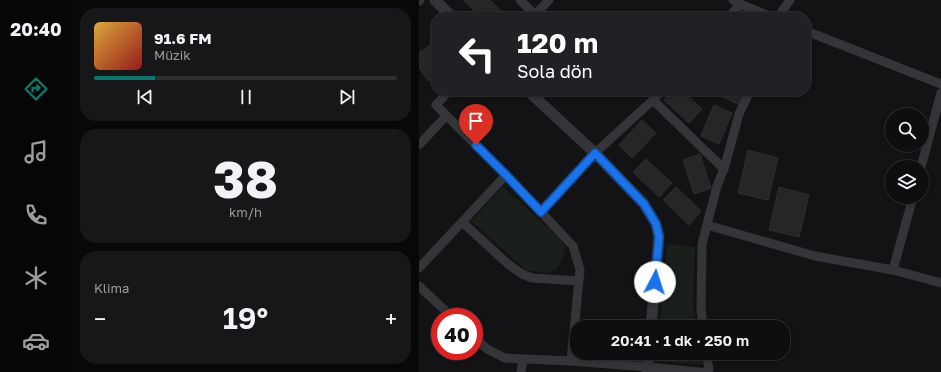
<!DOCTYPE html>
<html lang="tr">
<meta charset="utf-8">
<style>
:root{--surface:#0e0e10;--page:#171719;--text:#f1f3f6;--muted:#9b9c9f;--line:#2e2e30;--accent:#0f766e}
body{margin:0;font-family:"Golos Text",sans-serif;background:var(--page);color:var(--text);height:100vh;display:flex;flex-direction:column;font-size:15px;white-space:nowrap}
*{box-sizing:border-box;margin:0}
p{font-size:13px;color:var(--muted)}
.icon{flex:none;width:22px;height:22px;fill:none;stroke:currentColor;stroke-width:2;stroke-linecap:round;stroke-linejoin:round}
.map{position:relative;flex:1;overflow:hidden}
.side{display:flex;flex-direction:column;gap:8px;padding:8px;background:#080809;width:347px}
.side>*{flex:none}
.hud{position:absolute;left:12px;top:12px;width:380px;height:84px;border-radius:16px;box-shadow:0 2px 6px #0003,0 0 0 1px var(--line);background:#202124;color:#fff;overflow:hidden}
.tools{position:absolute;left:466px;top:108px;display:grid;gap:8px}
.tools a{display:grid;place-items:center;width:44px;height:44px;border-radius:50%;background:var(--surface);box-shadow:0 2px 6px #0003,0 0 0 1px var(--line);font-size:20px}
.speed{position:absolute;left:12px;top:308px;display:flex;gap:8px;font-size:20px;font-weight:700;text-align:center}
.speed>*{display:grid;place-content:center;width:52px;height:52px;border-radius:50%;background:var(--surface);box-shadow:0 2px 6px #0003,0 0 0 1px var(--line);line-height:1}
.speed .limit{border:6px solid #d22;background:#fff;color:#111}
.pin{position:absolute;display:grid;place-items:center;width:34px;height:34px;color:#fff;margin:-41px -17px;border-radius:50% 50% 50% 0;rotate:-45deg;box-shadow:0 0 4px #0007}
.pin .icon{rotate:45deg}
.me{position:absolute;width:44px;margin:-22px;rotate:5deg;stroke-linejoin:round;filter:drop-shadow(0 0 3px #0008)}
.turn{display:flex;align-items:center;gap:14px;height:84px;padding:0 20px;font-size:18px}
.turn .icon{width:52px;height:52px;stroke-width:2.5}
.turn b{display:block;font-size:28px;line-height:34px}
.big{font-size:30px;font-weight:600;line-height:1.1}
.side .widget{flex:1;display:flex;flex-direction:column;justify-content:center;gap:6px;min-width:0;padding:0 14px;border-radius:16px;background:var(--page)}
.side .dial{align-items:center;gap:0}
.dial b{font-size:52px;line-height:1}
.song{display:flex;align-items:center;gap:12px}
.cover{width:48px;height:48px;border-radius:6px;background:linear-gradient(135deg,hsl(40 70% 55%),hsl(0 70% 35%))}
.played{height:4px;border-radius:2px;background:linear-gradient(90deg,var(--accent) 20%,var(--line) 20%)}
.keys{display:flex;justify-content:space-around;direction:ltr}
.heat{display:flex;justify-content:space-between;align-items:center;font-size:22px;direction:ltr}
.trip{position:absolute;left:151px;top:320px;width:220px;height:40px;border-radius:16px;background:var(--surface);box-shadow:0 2px 6px #0003,0 0 0 1px var(--line);font-weight:600;line-height:40px;text-align:center}
main{display:flex;flex:1;min-height:0}
.menu{display:flex;flex-direction:column;width:72px;justify-content:space-around;align-items:center;background:#060606;color:var(--muted)}
.menu .icon{width:28px;height:28px}
.menu .on{color:var(--accent)}
.menu b{font-size:18px;color:var(--text)}
.map>svg:first-child{display:block}
.green{fill:#1a1f1b}
.building{fill:#262629;stroke:#2e2d30}
.lines{fill:none;stroke-linecap:round;stroke-linejoin:round}
.minor{stroke:#353539;stroke-width:9}
.tertiary{stroke:#353539;stroke-width:11}
.route-casing{stroke:#114b97;stroke-width:10}
.route{stroke:#1a73e8;stroke-width:7}
</style>
<main>
<nav class="menu">
<b>20:40</b>
<svg class="icon on" aria-label="directions" viewBox="0 0 24 24"><path d="M12 3l9 9-9 9-9-9zM9 14v-3h6M13 9l2 2-2 2"/></svg>
<svg class="icon" aria-label="music" viewBox="0 0 24 24"><path d="M9 18V5l10-2v13"/><circle cx="6" cy="18" r="3"/><circle cx="16" cy="16" r="3"/></svg>
<svg class="icon" aria-label="phone" viewBox="0 0 24 24"><path d="M5 4h4l2 5-3 2q2 4 5 5l2-3 5 2v4C11 20 4 13 5 4z"/></svg>
<svg class="icon" aria-label="climate" viewBox="0 0 24 24"><path d="M12 3v18M4 7l16 10M4 17L20 7"/></svg>
<svg class="icon" aria-label="car" viewBox="0 0 24 24"><path d="M5 17H2v-5l4-1 3-4h7l3 4 3 1v5h-3M9 17h6M6 11h13"/><circle cx="7" cy="17" r="2"/><circle cx="17" cy="17" r="2"/></svg>
</nav>
<section class="side">
<div class="widget">
<div class="song"><i class="cover"></i><div><b>91.6 FM</b><p>Müzik</p></div></div>
<div class="played"></div>
<div class="keys"><svg class="icon" aria-label="previous" viewBox="0 0 24 24"><path d="M18 5L8 12l10 7zM5 5v14"/></svg><svg class="icon" aria-label="pause" viewBox="0 0 24 24"><path d="M8 5v14M16 5v14"/></svg><svg class="icon" aria-label="next" viewBox="0 0 24 24"><path d="M6 5l10 7-10 7zM19 5v14"/></svg></div>
</div>
<div class="widget dial"><b>38</b><p>km/h</p></div>
<div class="widget"><p>Klima</p>
<div class="heat"><a>−</a><b class="big">19°</b><a>+</a></div>
</div>
</section>
<div class="map">
<svg width="522" height="372" viewBox="0 0 522 372">
<rect width="100%" height="100%" fill="#131315"/>
<path class="green" d="M84 187 142 240 146 248 143 260 138 269 129 273 107 270 52 221Z
M248 244 276 247 274 304 278 327H240Z
M237 353H282L284 365 237 361Z"/>
<path class="building" d="M44 0H71L88 17H61Z
M17 42V77L9 81 0 67V52Z
M254 91H264L283 109 270 123 245 100Z
M306 91H327L321 105 304 97Z
M295 105 313 113 300 144 282 136Z
M223 120 237 133 213 158 200 145Z
M329 150 359 158 349 200 319 193Z
M281 154 292 188 275 194 264 160Z
M227 159 253 183 240 197 214 172Z
M257 187 282 211 270 225 244 200Z
M360 187 390 195 380 237 350 230Z"/>
<g class="lines">
<path class="minor" d="M101 0 116 15 113 17
M314 0 321 4 353 17
M0 1 1 0
M116 15 130 0
M310 17 321 4
M359 17 371 0
M387 31 522 84
M30 91 17 105 87 175 154 246 161 270 152 361
M234 100 305 169
M0 145 27 116
M502 167 522 93
M122 212 176 153 234 100 242 91
M43 222 89 264 103 274 113 278 160 281
M288 225 396 256 474 270 522 283
M0 268 87 175
M474 270 494 197
M0 286 33 317
M284 327 282 308 283 244 298 186 305 169 320 114 331 91
M55 337 68 349 86 358 152 361 229 367 280 372
M102 372 104 359
M284 372H287L290 369 287 353"/>
<path class="tertiary" d="M16 0 33 17
M109 91 176 153 225 204 237 224 240 237 232 327
M228 372 230 353"/>
</g>
<g class="lines">
<g class="route-casing">
<path id="route" d="M57 145 87 175 122 212 176 153 225 204 237 224 240 237 236 282"/>
</g>
<use href="#route" class="route"/>
</g>
</svg>
<div class="tools">
<a><svg class="icon" aria-label="search" viewBox="0 0 24 24"><circle cx="10" cy="10" r="6"/><path d="M15 15l6 6"/></svg></a>
<a><svg class="icon" aria-label="layers" viewBox="0 0 24 24"><path d="M12 4l9 5-9 5-9-5zM3 14l9 5 9-5"/></svg></a>
</div>
<div class="speed"><div class="limit">40</div></div>
<div class="pin" style="left:57px;top:145px;background:#d93025"><svg class="icon" aria-label="arrive" viewBox="0 0 24 24"><path d="M6 21V4h12l-3 4 3 4H6"/></svg></div>
<svg class="me" style="left:236px;top:282px" viewBox="-20 -20 40 40"><circle r="19" fill="#fff"/><path d="M0-13L10 11 0 6-10 11z" fill="#1a73e8"/></svg>
<div class="trip">20:41 · 1 dk · 250 m</div>
<div class="hud">
<div class="turn"><svg class="icon" aria-label="left" viewBox="0 0 24 24"><path d="M17 20v-9H6M10 6l-5 5 5 5"/></svg><div><b>120 m</b>Sola dön</div></div>
</div>
</div>
</main>
